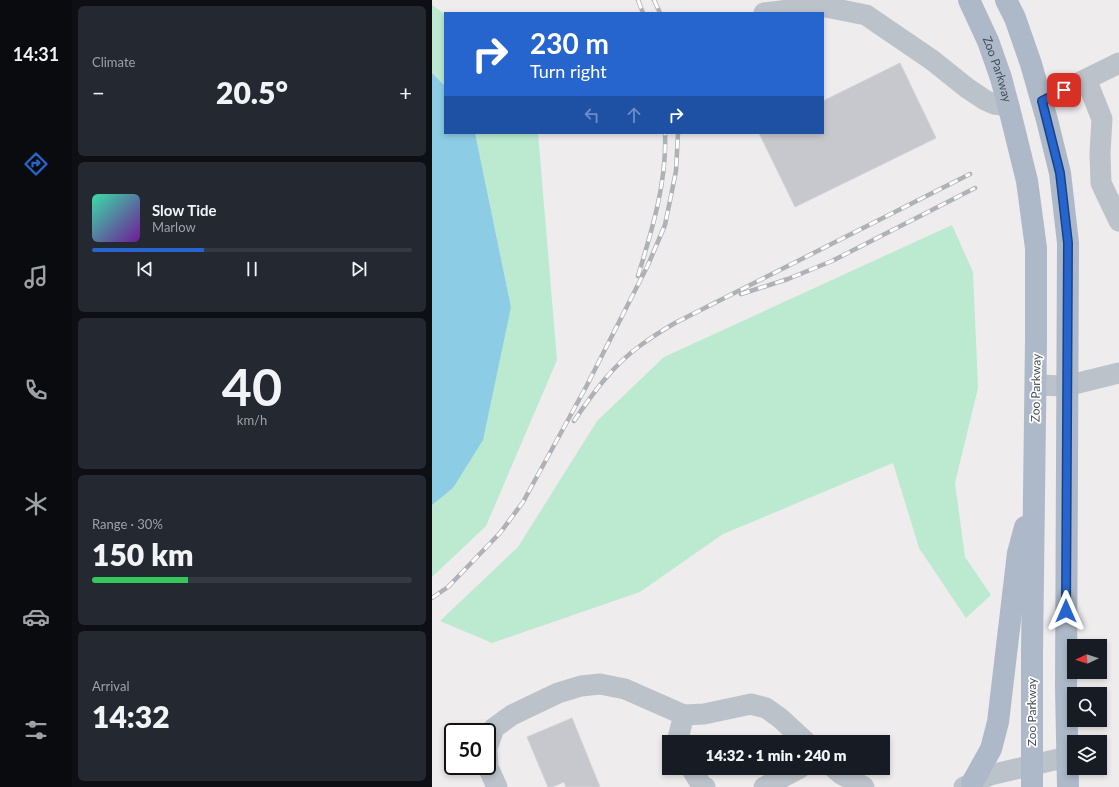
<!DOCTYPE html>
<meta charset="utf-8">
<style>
:root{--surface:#171b24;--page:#242831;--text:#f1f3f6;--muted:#9ea1a6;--line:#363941;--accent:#2665ce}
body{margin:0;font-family:Lato,sans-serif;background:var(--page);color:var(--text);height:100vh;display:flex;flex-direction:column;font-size:15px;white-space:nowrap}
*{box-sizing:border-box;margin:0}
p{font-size:13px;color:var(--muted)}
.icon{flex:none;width:22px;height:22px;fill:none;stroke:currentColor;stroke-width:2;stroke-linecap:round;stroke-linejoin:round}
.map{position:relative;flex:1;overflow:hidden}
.side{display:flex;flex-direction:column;gap:6px;padding:6px;background:#0d0f14;width:360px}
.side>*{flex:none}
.top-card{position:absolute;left:12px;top:12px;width:380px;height:122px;border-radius:0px;box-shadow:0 2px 6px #0003;background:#2665ce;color:#fff;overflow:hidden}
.needle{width:26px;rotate:266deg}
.controls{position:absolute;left:635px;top:639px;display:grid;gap:8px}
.controls a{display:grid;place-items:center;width:40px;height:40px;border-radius:0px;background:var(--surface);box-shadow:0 2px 6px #0003;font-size:20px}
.speed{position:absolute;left:12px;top:723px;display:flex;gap:8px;font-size:20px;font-weight:700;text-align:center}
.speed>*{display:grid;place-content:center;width:52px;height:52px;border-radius:50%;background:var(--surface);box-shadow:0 2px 6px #0003;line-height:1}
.speed .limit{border:2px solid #111;border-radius:6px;background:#fff;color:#111}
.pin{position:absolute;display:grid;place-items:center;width:34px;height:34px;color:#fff;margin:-17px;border-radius:8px;box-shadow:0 2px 6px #0006}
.me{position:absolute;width:44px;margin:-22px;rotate:0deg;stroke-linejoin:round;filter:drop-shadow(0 0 3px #0008)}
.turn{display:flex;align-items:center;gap:14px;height:84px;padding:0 20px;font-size:18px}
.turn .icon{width:52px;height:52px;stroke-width:2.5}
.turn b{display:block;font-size:28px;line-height:34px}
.lanes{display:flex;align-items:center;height:38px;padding:0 20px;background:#0003;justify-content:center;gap:20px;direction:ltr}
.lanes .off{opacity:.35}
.big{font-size:30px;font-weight:800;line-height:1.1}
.side .card{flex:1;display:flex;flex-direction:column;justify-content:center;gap:6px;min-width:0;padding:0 14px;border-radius:6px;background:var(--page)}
.side .dial{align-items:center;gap:0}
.dial b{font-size:52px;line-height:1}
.song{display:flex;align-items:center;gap:12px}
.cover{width:48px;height:48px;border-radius:6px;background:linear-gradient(135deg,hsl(160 70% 55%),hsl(280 70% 35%))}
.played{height:4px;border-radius:2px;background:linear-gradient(90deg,var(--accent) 35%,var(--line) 35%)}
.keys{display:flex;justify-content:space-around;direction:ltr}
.heat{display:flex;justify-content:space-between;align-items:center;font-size:22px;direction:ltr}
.charge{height:6px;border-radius:3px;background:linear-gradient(90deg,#34c759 30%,var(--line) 0)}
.trip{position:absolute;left:230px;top:735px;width:228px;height:40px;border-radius:0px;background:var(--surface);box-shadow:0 2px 6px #0003;font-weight:800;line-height:40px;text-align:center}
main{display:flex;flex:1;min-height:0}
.tabs{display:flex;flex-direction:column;width:72px;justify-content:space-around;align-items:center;background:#090b0e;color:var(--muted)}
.tabs .icon{width:28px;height:28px}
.tabs .current{color:var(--accent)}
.tabs b{font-size:18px;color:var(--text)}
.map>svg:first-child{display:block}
.green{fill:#bcead1}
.water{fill:#8ccce4}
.building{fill:#c7c8ce;stroke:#d0d2d7}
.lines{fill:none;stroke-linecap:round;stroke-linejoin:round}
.minor{stroke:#bbc2ca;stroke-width:21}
.major{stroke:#adb9c9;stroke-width:22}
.rail-casing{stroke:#aeb1b6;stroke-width:4.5}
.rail{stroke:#fff;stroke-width:3;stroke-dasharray:9;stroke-linecap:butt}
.route-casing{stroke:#194286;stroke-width:10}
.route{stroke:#2665ce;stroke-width:7}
.labels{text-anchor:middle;stroke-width:3.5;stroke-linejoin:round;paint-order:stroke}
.street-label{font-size:12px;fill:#464e57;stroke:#fff}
</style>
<main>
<nav class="tabs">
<b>14:31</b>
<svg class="icon current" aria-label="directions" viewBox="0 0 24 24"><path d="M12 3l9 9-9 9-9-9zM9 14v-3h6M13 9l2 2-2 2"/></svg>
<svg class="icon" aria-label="music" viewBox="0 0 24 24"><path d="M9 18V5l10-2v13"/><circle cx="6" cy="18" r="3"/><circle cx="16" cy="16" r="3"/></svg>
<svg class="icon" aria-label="phone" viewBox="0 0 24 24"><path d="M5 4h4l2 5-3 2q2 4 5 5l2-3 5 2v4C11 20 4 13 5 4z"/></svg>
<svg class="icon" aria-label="climate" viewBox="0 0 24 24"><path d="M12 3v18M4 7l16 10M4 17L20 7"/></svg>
<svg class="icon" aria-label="car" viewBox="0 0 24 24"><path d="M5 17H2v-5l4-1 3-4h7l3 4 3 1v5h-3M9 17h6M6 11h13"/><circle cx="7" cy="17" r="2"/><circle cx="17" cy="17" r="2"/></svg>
<svg class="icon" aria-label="filters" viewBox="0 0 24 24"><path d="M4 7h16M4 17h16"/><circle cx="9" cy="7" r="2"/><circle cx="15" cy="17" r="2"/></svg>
</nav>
<section class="side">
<div class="card"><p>Climate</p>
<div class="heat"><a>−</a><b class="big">20.5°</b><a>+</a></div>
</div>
<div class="card">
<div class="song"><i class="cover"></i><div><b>Slow Tide</b><p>Marlow</p></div></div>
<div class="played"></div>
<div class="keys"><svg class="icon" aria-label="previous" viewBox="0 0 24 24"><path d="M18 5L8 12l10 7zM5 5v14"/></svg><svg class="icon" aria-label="pause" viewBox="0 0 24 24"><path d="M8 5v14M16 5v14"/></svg><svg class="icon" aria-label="next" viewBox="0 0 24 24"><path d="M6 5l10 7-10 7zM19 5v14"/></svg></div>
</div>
<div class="card dial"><b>40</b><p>km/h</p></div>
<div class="card"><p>Range · 30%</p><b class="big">150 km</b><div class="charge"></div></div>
<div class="card"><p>Arrival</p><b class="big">14:32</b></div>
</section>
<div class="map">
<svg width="687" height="787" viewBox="0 0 687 787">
<rect width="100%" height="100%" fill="#eeecec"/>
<path class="green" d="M0 5 13 14V86L0 73Z
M43 133H106L125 360 54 526 0 577V505L21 488 79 307Z
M520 225 541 272 546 388 523 483 533 557 559 595 534 618 487 548 461 463 291 534 208 592 60 643 8 621 86 547 165 421 232 357Z"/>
<path class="water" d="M0 73 13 86V133H43L79 307 51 440 21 488 0 505Z"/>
<path class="building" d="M468 63 504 138 363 207 327 133H391V101Z
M140 718 168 787H134L132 782 120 787H116L95 737Z"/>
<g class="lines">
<path class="minor" d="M332 13 389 6 434 15 500 60 535 88 553 100 562 104 577 106
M654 79 670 119 668 153 669 183 687 221
M610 101 687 63
M604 385 634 386 687 373
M245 742 252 715
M55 748 62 728 80 715 126 693 149 686 168 684 193 689 252 715 272 714 319 704 334 708 348 718 374 742
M55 750 56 767 65 787
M259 768 270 786 273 787
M402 768 409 774 432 787
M332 787 368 768
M532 787 558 775 635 757"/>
<g class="major">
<path id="s1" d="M537 0 556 41 569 78 579 116 595 181 604 248V340L600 653V787"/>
<path d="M574 0 583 18 599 64 615 120 628 173 636 243 634 687 636 787"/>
<path d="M540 783 559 749 566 722 586 553 593 527"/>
</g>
<g class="rail-casing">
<path id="rail" d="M206 0 211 13
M222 0 228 13
M206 276C220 230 235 182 233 133
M309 294 356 279 400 261 543 188
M142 421C161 393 181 365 209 345 220 337 231 330 243 323L538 174
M0 598 16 587 68 533 91 502 154 387 216 265 233 225 244 171 246 133"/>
</g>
<use href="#rail" class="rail"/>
</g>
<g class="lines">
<g class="route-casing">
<path id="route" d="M632 90 610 101 628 173 636 243 634 611"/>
</g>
<use href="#route" class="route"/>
</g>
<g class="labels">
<g class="street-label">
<text dy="4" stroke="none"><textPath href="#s1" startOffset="75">Zoo Parkway</textPath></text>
<text transform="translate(604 388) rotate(-89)" y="4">Zoo Parkway</text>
<text transform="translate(600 712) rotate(-90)" y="4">Zoo Parkway</text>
</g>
</g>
</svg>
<div class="controls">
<a><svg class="needle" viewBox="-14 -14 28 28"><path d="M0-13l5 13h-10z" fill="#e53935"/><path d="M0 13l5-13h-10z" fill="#9ea1a6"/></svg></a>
<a><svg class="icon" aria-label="search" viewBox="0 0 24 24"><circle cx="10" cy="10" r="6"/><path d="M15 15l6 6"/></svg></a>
<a><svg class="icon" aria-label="layers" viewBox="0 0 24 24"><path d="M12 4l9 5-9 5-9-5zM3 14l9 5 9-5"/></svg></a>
</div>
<div class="speed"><div class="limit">50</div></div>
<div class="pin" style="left:632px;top:90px;background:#d93025"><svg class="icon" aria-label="arrive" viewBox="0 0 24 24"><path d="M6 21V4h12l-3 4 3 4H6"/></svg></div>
<svg class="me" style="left:634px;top:611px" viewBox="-20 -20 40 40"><path d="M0-17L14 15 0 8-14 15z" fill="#2665ce" stroke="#fff" stroke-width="4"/></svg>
<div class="trip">14:32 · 1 min · 240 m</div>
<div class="top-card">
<div class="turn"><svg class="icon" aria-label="right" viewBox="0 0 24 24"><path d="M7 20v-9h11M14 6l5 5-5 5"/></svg><div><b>230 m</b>Turn right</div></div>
<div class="lanes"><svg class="icon off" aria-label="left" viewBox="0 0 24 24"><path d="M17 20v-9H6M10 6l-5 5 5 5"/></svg><svg class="icon off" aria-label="ahead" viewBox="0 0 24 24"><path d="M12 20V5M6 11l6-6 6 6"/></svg><svg class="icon" aria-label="right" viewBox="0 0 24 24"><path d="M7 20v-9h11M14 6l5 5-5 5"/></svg></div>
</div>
</div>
</main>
